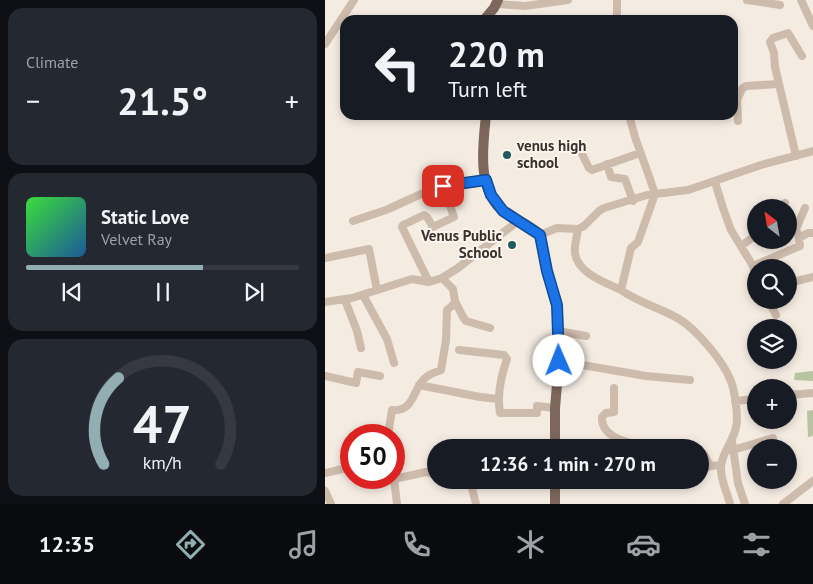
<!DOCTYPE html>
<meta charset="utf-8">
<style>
:root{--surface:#171b24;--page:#242831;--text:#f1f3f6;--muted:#9ea1a6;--line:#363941;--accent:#92aeb2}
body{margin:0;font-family:"PT Sans",sans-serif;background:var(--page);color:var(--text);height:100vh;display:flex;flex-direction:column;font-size:19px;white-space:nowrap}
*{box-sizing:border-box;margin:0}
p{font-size:16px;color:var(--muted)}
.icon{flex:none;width:28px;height:28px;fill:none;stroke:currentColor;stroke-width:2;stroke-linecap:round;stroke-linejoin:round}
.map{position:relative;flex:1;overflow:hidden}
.sheet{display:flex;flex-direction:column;gap:8px;padding:8px;background:#0d0f14;width:325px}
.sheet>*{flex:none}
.top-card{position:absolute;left:15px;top:15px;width:398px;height:105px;border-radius:15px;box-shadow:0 2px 8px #0003;background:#171b24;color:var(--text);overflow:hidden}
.needle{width:32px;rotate:329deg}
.buttons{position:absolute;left:422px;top:199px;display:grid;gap:10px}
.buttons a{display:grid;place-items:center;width:50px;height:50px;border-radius:50%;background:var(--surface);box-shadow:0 2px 8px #0003;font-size:25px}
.speed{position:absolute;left:15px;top:424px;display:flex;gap:10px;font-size:25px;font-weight:700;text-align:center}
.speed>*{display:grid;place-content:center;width:65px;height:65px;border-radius:50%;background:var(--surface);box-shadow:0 2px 8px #0003;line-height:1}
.speed .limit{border:8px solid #d22;background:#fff;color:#111}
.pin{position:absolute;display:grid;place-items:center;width:42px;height:42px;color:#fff;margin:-21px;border-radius:10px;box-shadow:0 2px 8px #0006}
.me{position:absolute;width:55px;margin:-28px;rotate:359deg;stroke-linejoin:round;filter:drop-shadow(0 0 4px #0008)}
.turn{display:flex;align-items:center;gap:18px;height:105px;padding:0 25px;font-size:22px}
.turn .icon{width:65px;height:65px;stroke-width:2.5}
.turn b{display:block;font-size:35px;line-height:42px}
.big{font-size:38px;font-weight:700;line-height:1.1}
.sheet .card{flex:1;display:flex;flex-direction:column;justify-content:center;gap:8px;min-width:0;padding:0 18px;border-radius:15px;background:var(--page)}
.sheet .dial{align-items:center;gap:0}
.dial svg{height:130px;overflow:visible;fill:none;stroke:var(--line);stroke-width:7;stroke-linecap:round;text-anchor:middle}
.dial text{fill:var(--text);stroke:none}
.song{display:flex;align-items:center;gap:15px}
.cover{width:60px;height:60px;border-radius:8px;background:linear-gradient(135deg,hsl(120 70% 55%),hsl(210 70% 35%))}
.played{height:5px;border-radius:2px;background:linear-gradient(90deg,var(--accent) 65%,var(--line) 65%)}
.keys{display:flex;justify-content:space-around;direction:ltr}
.heat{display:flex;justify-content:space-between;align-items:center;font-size:28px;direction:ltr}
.trip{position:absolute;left:102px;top:439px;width:282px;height:50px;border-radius:25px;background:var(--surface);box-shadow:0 2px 8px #0003;font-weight:700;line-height:50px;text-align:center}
.tabs{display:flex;height:80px;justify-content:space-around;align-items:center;background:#090b0e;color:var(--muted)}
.tabs .icon{width:35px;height:35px}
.tabs .current{color:var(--accent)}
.tabs b{font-size:22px;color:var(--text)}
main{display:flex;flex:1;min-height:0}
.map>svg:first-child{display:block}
.green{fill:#b8c4a0}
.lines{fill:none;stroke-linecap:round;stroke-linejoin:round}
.minor{stroke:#cdbbac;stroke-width:8}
.major{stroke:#7d675c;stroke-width:10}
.route-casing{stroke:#114b97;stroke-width:12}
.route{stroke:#1a73e8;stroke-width:9}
.poi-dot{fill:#1f5a5e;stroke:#fbf5ee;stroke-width:2}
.labels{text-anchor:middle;stroke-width:4;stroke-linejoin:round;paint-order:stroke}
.poi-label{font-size:15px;font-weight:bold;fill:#3b302b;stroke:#fbf5ee;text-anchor:start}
</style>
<main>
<section class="sheet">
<div class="card"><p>Climate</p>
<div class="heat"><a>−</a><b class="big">21.5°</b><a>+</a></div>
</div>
<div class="card">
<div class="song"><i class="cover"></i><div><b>Static Love</b><p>Velvet Ray</p></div></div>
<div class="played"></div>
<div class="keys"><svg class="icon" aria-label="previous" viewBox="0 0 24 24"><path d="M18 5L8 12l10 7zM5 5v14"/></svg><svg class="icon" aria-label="pause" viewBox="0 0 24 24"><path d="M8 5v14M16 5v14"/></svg><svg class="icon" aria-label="next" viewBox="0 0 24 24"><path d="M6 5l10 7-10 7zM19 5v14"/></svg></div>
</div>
<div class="card dial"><svg viewBox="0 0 100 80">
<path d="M14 69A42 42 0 1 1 86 69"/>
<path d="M14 69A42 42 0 0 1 23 16" stroke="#92aeb2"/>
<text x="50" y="56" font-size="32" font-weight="700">47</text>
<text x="50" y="72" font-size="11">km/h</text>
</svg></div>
</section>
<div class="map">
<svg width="488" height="504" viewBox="0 0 488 504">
<rect width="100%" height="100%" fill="#f4ebe1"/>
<path class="green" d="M488 371V381L469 380 470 373Z
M488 410V436L483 437 482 411Z"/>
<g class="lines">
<path class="minor" d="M422 0 455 5
M476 0 488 26
M172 4 200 6 243 0
M292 20V0
M0 44 29 0
M304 115 310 137 325 179 330 194 313 242 306 248 296 290C314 303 336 308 354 319 371 329 398 361 405 379 410 390 412 409 412 421 411 440 397 450 396 467 395 479 402 492 405 504
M413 121 412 100 417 89 421 86 453 84
M254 148 264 168 267 170 315 153
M471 156 450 67 449 53 445 42 448 38 463 33 477 56
M282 164 286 177 300 179 308 201
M390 182 398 208 406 230 428 266 475 246 474 238 483 233H488
M453 208 460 203
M28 221 61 210 105 190 118 186 161 180
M253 229C252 237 249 245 250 253 252 273 281 283 296 290
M215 235 232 228 253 229 259 226 274 211 279 208 322 195 363 190 436 165 488 151
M474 238 471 229 480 208
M416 246 431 235
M0 258 44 249 52 290
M428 266 431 277
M117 278 128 289 130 301 138 317 141 321 165 328
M104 282 77 227 78 225 99 215 102 217 108 227 129 217 118 186
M464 283 488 277
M38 295 62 339 69 363
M20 300 32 331 36 348
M443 300 451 315
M0 302 27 298 87 279 104 282 117 278 133 268 193 221
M233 331 261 336
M134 350 179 355 182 359C176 377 172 394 175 413H212V406L230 408
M234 361 321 376 365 380
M0 376 31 383 33 372 55 376
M94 385 155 397 173 399
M289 388V412L281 413 277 417C276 440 308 443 325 448
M464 395 488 393
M410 401 431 399
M63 435 67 410C89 412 87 391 99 379 104 374 110 372 116 370L121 340 122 310 128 305 130 301
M407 441 413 483 420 504
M403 449 408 450 448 438
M376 452 379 454 385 466
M376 470 385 466 396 465
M0 473 26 467
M69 477V479L101 472 111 475
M69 479 72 504
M145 480 151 504
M339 484 349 480
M0 491 6 504
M458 504 488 481"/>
<path class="major" d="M159 20 169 8 173 0
M161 115C158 146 151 190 179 212 190 220 206 225 215 235L222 271 233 312 234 361 230 408V448
M230 504V480"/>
</g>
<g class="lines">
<g class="route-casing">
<path id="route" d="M118 186 161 180 166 195 178 211 215 235 222 271 232 305 234 361"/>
</g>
<use href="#route" class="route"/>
</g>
<g class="poi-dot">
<circle cx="182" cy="155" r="5"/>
<circle cx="187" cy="245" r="5"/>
</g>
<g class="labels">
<g class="poi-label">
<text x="192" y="151">venus high<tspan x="192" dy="17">school</tspan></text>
<text x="177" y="241" text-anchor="end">Venus Public<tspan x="177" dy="17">School</tspan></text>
</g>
</g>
</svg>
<div class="buttons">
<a><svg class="needle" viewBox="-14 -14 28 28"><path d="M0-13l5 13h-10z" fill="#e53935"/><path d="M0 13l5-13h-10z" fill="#9ea1a6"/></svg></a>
<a><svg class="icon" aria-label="search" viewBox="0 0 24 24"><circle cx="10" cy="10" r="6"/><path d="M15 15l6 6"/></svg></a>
<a><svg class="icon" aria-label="layers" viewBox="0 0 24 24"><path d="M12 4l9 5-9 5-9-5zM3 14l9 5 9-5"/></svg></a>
<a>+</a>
<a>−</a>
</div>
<div class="speed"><div class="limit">50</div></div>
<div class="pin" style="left:118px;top:186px;background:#d93025"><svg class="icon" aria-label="arrive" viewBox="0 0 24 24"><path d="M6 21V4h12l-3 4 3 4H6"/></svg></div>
<svg class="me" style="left:234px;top:361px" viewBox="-20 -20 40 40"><circle r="19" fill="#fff"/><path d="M0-13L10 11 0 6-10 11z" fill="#1a73e8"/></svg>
<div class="trip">12:36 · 1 min · 270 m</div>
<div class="top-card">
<div class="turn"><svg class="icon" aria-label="left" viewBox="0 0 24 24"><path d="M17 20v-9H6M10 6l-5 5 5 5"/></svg><div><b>220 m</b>Turn left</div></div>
</div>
</div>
</main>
<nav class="tabs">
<b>12:35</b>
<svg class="icon current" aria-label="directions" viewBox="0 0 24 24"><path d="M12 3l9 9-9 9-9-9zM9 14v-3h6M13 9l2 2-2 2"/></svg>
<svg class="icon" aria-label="music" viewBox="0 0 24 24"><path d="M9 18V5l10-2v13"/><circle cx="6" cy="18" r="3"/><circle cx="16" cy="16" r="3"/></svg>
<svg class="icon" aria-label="phone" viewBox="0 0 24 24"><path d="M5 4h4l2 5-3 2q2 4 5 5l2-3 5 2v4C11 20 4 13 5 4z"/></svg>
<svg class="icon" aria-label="climate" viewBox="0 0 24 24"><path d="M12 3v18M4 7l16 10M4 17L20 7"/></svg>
<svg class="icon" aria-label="car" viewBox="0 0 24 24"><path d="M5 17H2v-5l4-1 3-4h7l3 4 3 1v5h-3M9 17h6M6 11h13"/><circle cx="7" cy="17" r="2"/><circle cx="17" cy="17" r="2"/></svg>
<svg class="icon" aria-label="filters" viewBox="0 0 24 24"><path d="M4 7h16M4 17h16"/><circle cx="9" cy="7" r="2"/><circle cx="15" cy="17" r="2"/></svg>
</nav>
